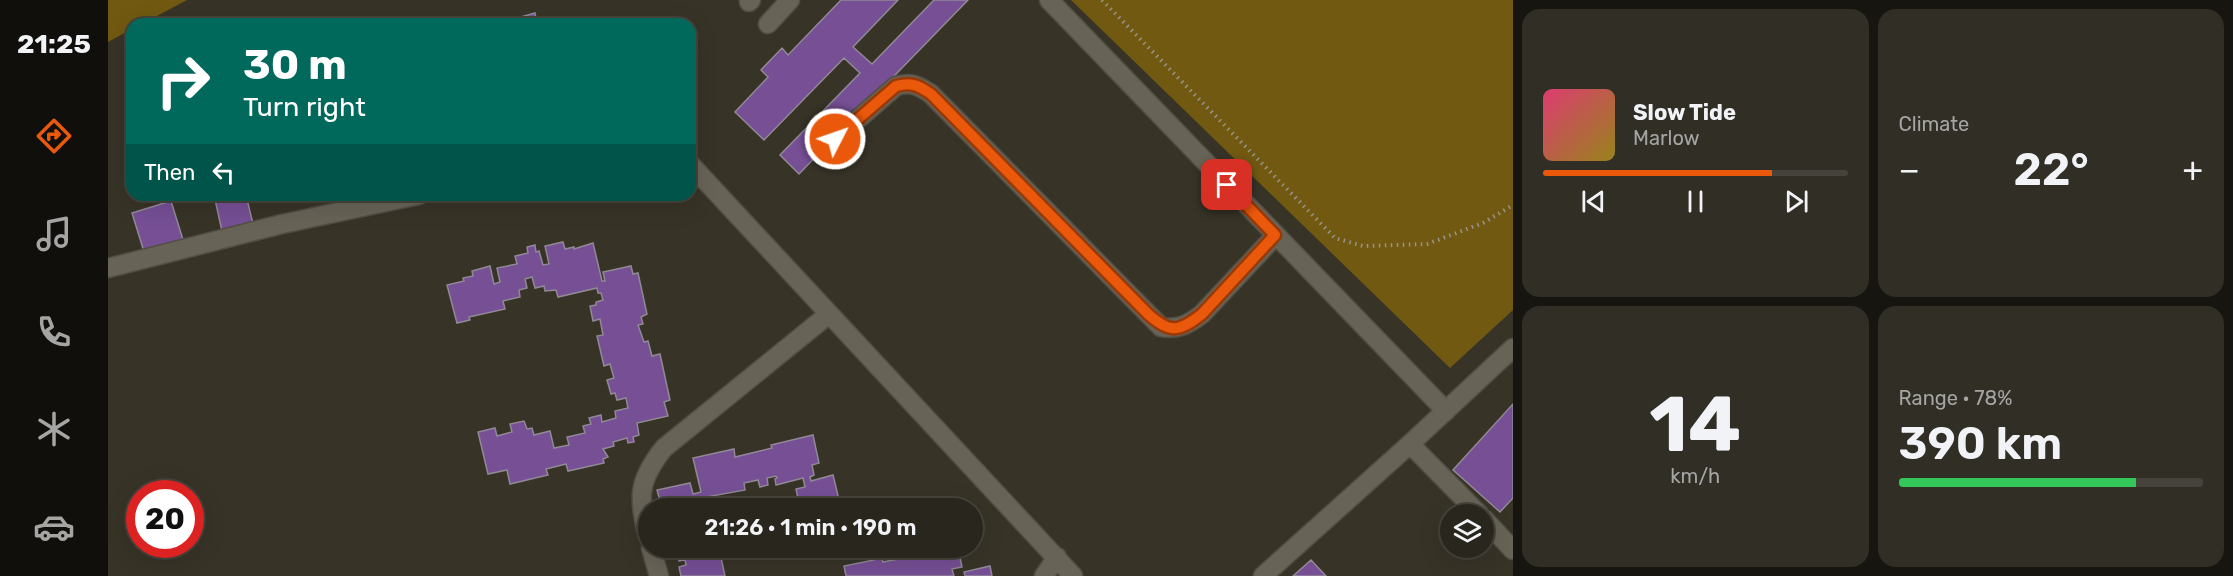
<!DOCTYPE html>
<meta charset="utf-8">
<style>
:root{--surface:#29261d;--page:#312e26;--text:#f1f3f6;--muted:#a5a5a4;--line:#45433b;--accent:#ea580c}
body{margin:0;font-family:Rubik,sans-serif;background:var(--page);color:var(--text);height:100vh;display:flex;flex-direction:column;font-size:22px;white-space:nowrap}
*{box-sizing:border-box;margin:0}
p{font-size:20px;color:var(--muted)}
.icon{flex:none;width:33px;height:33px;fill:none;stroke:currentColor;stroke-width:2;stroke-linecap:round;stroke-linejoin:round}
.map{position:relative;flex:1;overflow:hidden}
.panel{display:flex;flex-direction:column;gap:9px;padding:9px;background:#171510;width:720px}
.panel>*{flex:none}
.guide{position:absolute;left:18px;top:18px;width:570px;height:183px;border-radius:18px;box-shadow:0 6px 24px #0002,0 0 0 2px var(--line);background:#00695c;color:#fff;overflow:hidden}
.fabs{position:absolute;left:1332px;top:504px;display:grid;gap:12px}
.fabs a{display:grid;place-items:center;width:54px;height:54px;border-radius:50%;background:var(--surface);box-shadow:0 6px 24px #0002,0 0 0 2px var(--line);font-size:30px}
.speed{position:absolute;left:18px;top:480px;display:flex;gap:12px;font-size:30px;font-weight:700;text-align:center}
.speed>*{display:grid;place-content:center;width:78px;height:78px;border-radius:50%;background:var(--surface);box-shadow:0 6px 24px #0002,0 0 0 2px var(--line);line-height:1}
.speed .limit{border:9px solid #d22;background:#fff;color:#111}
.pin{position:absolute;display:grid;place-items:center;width:51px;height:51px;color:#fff;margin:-26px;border-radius:12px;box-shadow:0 3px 9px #0006}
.me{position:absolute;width:66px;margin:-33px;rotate:49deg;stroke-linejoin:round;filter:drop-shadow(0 0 4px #0008)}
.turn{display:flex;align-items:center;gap:21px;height:126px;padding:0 18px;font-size:27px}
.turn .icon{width:78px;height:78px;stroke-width:2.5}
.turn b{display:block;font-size:42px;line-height:51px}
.then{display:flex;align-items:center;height:57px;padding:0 18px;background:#0003;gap:12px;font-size:22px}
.big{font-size:45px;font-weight:600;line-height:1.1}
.panel .widget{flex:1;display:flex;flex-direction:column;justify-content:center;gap:9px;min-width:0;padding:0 21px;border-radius:18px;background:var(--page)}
.panel .dial{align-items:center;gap:0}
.dial b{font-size:78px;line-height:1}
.song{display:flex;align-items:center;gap:18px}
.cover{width:72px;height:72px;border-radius:9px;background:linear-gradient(135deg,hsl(340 70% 55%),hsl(50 70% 35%))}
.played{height:6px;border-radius:3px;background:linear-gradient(90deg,var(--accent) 75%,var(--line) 75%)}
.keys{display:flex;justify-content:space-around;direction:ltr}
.heat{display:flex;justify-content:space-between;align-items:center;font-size:33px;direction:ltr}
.charge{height:9px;border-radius:4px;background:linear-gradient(90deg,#34c759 78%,var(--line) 0)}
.panel .tiles{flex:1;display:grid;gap:9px;grid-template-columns:repeat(2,1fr)}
.trip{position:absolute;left:530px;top:498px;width:345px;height:60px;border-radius:30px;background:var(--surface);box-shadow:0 6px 24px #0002,0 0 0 2px var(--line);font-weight:600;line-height:60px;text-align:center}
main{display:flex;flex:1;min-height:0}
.tabs{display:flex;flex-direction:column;width:108px;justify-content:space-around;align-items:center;background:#100f0c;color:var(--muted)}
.tabs .icon{width:42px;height:42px}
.tabs .on{color:var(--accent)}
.tabs b{font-size:27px;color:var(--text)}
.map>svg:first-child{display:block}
.green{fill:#715911}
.building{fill:#764f95;stroke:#908996;stroke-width:1.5}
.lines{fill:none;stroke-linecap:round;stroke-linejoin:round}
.minor-casing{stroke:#514e44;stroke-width:21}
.path{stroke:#98948b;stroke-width:4;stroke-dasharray:1.5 4.5;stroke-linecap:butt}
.minor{stroke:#686357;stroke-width:18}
.route-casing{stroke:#983908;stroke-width:15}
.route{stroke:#ea580c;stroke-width:10}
</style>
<main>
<nav class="tabs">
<b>21:25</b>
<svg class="icon on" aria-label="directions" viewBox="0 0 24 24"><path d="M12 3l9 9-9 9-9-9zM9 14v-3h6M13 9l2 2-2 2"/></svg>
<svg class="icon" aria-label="music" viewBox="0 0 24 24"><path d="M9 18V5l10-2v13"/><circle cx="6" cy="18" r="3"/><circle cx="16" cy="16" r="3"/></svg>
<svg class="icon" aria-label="phone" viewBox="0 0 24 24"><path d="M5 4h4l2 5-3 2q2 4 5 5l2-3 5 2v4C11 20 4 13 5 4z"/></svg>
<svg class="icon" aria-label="climate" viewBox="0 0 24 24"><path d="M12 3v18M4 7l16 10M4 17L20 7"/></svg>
<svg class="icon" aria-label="car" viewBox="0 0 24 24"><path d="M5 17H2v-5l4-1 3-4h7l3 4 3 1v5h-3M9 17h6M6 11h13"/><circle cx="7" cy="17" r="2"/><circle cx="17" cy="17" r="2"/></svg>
</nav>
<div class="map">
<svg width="1405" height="576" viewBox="0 0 1405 576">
<rect width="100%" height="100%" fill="#373327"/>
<path class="green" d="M0 0H79L34 24H24V29L0 42Z
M963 0H1405V310L1342 368Z"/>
<path class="building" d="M733 0H790L745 47 764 64 826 0H860L691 174 672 155 752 73 736 58 656 140 627 112 660 77 653 70 674 48 680 55Z
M427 13 429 24H403L402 20Z
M106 195H138L145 224 114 231Z
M63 201 76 243 37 255 24 213Z
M455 242 457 249 466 247V249L485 243 494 281H497L495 272 523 266 525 274 530 273 539 314 533 317 535 324 530 325 536 342 540 341 544 356 552 354 562 400 556 402 560 416 529 423 531 435 525 437 526 442 520 443 519 438 505 442 506 446 495 449 500 457 495 459 496 463 460 471 458 464 438 469 440 475 402 484 399 470 380 474 370 432 387 428 389 436 404 432 402 424 416 421 419 429 424 428 426 435 442 431 446 448 461 445 459 437 477 433 475 426 483 424 481 418 493 415 494 422 508 418 507 411 520 408 518 398 509 400 507 393 503 394 499 380 506 378 502 364 496 366 489 336 495 335 492 319 485 321 482 306 488 305V302L495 300 493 293H490L489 288 450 297 448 290 437 291 436 286 427 288 424 277 417 279 419 288 411 290 412 297 395 301 397 309 361 317 362 320 349 323 339 285 356 281 355 278 365 276 364 271 382 266 386 284 392 282 389 268 409 264 407 256 420 253 419 247 427 245 428 252 431 251 435 265 441 264 437 246Z
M1405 404V498L1392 512 1345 470Z
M705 435 711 463 704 465 706 475 702 477 703 481 725 475 733 508H692L688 489 697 487 695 478 668 485 667 479 669 478 668 476 659 478 660 485 652 487 650 480 636 483 637 490 598 497 601 508H554L549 490 582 483 585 494 593 492 585 458 626 449 627 457 664 448 663 445Z
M568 548H602L604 555 612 553 617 576H573L571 567 578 565 577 560 571 561Z
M820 548H850L854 567 844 569 846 576H738L736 566 766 560 765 556 773 554 775 562 815 554 814 549Z
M1203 560 1218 576H1185Z
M882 566 884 576H857L856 572Z"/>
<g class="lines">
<g class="minor-casing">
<path id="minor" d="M941 0 1338 411
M641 2 643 0
M660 24 682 0
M727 139 788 86C803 82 810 85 823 94L1053 327C1071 330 1081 324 1094 314L1168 235
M582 164 965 576
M0 268 174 224 311 195
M1302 444 1371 514
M1376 519 1405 550
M540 536C529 497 531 479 556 448L721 314
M543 548 551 576
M936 576 949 557
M1155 576 1302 444 1405 348"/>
</g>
<path class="path" d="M994 0 1227 238 1255 246 1319 244 1375 223 1405 205"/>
<use href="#minor" class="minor"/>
</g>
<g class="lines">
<g class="route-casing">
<path id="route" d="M727 139 788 86C803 82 810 85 823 94L1040 314C1062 334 1071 332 1094 314L1167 235 1119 185"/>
</g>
<use href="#route" class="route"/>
</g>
</svg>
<div class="fabs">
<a><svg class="icon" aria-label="layers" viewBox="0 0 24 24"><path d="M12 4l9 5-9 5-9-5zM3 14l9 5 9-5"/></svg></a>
</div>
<div class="speed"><div class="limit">20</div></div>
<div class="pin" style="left:1119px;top:185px;background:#d93025"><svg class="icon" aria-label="arrive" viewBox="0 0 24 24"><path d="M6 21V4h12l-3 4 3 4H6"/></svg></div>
<svg class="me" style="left:727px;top:139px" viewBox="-20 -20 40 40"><circle r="17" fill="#ea580c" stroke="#fff" stroke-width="3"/><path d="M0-11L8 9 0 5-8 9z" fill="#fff"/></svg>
<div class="trip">21:26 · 1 min · 190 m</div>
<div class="guide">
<div class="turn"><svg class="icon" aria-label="right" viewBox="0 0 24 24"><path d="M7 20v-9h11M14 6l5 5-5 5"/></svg><div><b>30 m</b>Turn right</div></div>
<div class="then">Then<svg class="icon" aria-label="left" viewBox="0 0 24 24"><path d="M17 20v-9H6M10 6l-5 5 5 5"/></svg></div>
</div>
</div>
<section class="panel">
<div class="tiles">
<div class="widget">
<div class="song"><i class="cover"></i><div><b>Slow Tide</b><p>Marlow</p></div></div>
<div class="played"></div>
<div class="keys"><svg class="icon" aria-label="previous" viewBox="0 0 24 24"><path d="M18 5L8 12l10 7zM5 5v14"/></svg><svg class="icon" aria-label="pause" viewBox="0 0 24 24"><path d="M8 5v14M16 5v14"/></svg><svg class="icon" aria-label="next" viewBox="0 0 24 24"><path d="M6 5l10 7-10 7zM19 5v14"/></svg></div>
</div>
<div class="widget"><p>Climate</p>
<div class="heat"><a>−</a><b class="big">22°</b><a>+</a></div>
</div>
<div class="widget dial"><b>14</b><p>km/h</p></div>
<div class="widget"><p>Range · 78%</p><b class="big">390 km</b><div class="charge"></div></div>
</div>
</section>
</main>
